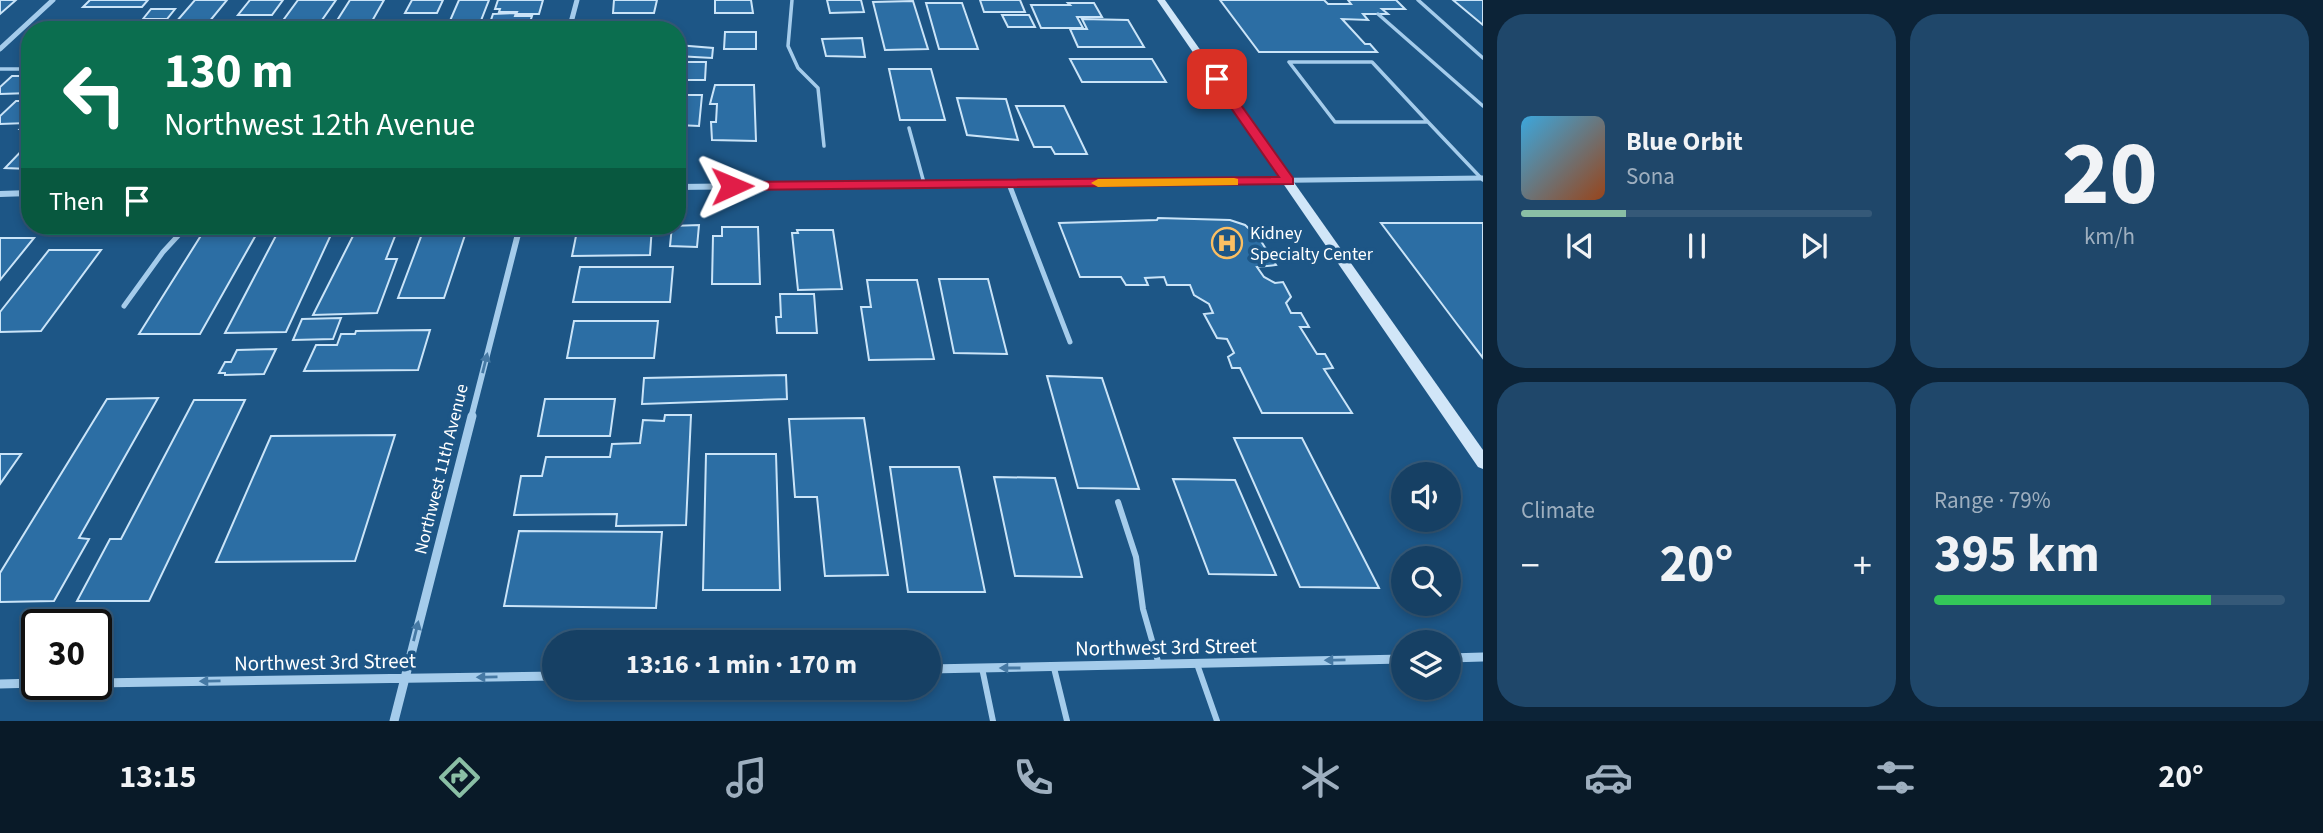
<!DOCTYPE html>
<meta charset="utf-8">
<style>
:root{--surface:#164064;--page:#1f476a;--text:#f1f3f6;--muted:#9eafbf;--line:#355978;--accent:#8abfa5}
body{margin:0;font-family:"Source Sans 3",sans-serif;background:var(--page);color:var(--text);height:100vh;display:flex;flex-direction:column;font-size:26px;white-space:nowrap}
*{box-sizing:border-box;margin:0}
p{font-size:23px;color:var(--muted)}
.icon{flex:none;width:38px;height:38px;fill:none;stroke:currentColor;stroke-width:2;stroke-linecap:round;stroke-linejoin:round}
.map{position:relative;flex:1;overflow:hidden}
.panel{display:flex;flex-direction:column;gap:14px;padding:14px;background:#0c2337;width:840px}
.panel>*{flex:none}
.banner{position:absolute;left:21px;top:21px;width:665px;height:214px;border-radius:28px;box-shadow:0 4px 10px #0003,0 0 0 2px var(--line);background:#0b6e4f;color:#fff;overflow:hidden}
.tools{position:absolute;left:1391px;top:462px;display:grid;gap:14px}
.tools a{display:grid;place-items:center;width:70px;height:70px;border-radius:50%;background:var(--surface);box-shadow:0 4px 10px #0003,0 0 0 2px var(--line);font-size:35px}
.speed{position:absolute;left:21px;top:609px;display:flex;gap:14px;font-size:35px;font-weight:700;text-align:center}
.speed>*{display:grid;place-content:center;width:91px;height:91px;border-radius:50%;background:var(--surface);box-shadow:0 4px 10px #0003,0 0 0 2px var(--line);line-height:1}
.speed .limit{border:4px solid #111;border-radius:10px;background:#fff;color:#111}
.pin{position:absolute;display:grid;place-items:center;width:60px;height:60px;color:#fff;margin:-30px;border-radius:14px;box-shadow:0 4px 10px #0006}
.me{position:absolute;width:77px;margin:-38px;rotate:89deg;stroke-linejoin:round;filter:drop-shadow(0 0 5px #0008)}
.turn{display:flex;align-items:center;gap:24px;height:147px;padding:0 28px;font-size:32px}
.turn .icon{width:91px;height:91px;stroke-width:2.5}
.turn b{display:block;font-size:49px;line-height:60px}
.then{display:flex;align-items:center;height:66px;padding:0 28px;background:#0003;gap:14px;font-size:26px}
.big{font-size:52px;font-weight:700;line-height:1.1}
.panel .widget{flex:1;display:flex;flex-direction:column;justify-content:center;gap:10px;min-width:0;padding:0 24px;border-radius:28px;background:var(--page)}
.panel .dial{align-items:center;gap:0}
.dial b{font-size:91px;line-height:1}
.song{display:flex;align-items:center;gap:21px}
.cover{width:84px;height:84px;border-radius:10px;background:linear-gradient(135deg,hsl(200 70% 55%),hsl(20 70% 35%))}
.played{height:7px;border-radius:4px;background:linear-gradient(90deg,var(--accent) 30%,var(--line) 30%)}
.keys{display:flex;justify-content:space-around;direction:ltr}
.heat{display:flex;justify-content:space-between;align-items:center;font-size:38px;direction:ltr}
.charge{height:10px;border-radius:5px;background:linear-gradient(90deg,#34c759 79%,var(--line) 0)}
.panel .tiles{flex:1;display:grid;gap:14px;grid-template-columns:repeat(2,1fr)}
.trip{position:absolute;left:542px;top:630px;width:399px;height:70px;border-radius:35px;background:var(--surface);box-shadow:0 4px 10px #0003,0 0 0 2px var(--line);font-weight:700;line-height:70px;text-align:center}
.dock{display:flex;height:112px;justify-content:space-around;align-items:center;background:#091a28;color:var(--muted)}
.dock .icon{width:49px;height:49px}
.dock .selected{color:var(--accent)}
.dock b{font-size:32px;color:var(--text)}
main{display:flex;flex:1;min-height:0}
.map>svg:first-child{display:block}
.building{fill:#2c6ea4;stroke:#cae4f8;stroke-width:2}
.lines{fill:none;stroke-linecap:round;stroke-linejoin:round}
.lane-far2{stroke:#a5cceb;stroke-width:3.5}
.lane-far1{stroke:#a5cceb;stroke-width:5}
.lane{stroke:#a5cceb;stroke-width:6}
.street-far2{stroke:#a5cceb;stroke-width:5}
.street-far1{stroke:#a5cceb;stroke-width:6}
.street{stroke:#a5cceb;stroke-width:9}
.secondary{fill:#d1e6f8;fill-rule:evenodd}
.oneway{fill:#4679a4}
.route{fill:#e11d48;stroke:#92132f;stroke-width:2}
.slow{fill:#f59e0b}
.labels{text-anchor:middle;stroke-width:7;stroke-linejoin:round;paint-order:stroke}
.poi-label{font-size:18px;fill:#fff;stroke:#1d5686;text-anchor:start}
.street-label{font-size:18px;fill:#fff;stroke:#1d5686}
.near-street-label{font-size:21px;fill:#fff;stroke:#1d5686}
</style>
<main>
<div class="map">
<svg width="1483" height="721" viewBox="0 0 1483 721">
<rect width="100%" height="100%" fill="#1d5686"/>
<path class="building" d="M0 0H16L0 14Z
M90 0H148L142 7H83Z
M195 0H194H227L209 22H176Z
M250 0H283L272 15H238Z
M298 0H336L315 30H276Z
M350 0H384L367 30H331Z
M412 0H443L437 13H405Z
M459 0H489L480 23H449Z
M498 0H543L539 14H516L517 12H499L500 9H495Z
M614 0H657L654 13H613Z
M715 0H751L753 13H715Z
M827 0H861L864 12 830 13Z
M980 0H1020L1025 12H984Z
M1220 0H1324L1328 4H1351L1348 0H1396L1405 9H1382L1388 14H1363L1368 20 1342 19 1365 44H1370L1377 52H1259Z
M1453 0H1483V25Z
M913 1 928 49 885 50 873 2Z
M926 3H962L978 49H939Z
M1068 3H1094L1102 17H1077L1083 28H1041L1031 5H1070Z
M151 9H175L167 19H143Z
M516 13 515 16H532L528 28 488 29 493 14Z
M1002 15H1029L1035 27H1008Z
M1082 19 1128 20 1144 47H1078L1070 29H1087Z
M68 20 143 21 134 30H58Z
M725 32H756V49H724Z
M862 38 865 57 826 56 822 39Z
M677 45 713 48 712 58 677 56Z
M1070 59H1152L1166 82H1082Z
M683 62H706L705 80H681Z
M889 69H931L945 120H900Z
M12 76H30V93L0 94V87Z
M715 85H754L756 141 712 140 711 122H716L717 104H710Z
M677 95H702L699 126 677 125Z
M957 98 1006 99 1018 140 967 135Z
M16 101H30V129H20L26 123 0 124V116Z
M1016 106H1064L1087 154H1055L1051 147H1034Z
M30 142V169L5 168Z
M1158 218 1230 220 1245 225 1259 238 1276 265 1257 267 1264 277 1275 283 1283 282 1291 297 1286 303 1291 313H1301L1309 327H1300L1317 354H1325L1333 368 1324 369 1352 413H1262L1240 368H1232L1228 357 1234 353 1227 339 1217 338 1204 314 1213 313 1209 304 1194 295 1190 285H1167L1164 277 1145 278 1148 285H1126L1121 277H1080L1059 223 1157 220Z
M1381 223H1483V358L1457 324Z
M699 225 697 247 670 246 672 226Z
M207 226H261L200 334H139Z
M281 226H335L286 332 225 333Z
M358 226H399L386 259H397L377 313 313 315Z
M425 226H468L444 298H398Z
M578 226H652L650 255 572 256Z
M722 227H758L760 284H712L713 236H722Z
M797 230H833L842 289 798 290 792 233H798Z
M0 238H34L0 280Z
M49 250H101L41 331 0 332V312Z
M580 267H673L670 302H573Z
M939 279H988L1007 354 954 353Z
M867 280H917L934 359 869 360 861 307H871Z
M780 294H814L817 333H777L776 317H781Z
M341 318 333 339 293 340 302 319Z
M574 321H658L654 358H567Z
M430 330 418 370 304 371 316 345H337L341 334H355L356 331Z
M276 349 264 374 225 375V373H219L225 362H231L237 350Z
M786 375 787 399 642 404 644 378Z
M1047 376 1102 378 1139 489 1078 488Z
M158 398 79 538 89 539 54 601 0 602V573L107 399Z
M545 399H615L610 436H538Z
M194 400H245L149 601H77L110 539H121Z
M665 415H691L686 525 616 526 617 514 514 515 521 476H542L546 457H610L612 444 640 443 643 420 664 421Z
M864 418 888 575 825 576 817 497H795L789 419Z
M395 435 355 561 216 562 271 436Z
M1234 438H1302L1379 588 1300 587Z
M0 454H21L0 484Z
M706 454H776L780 590H703Z
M890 467H959L985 592H908Z
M994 477 1055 478 1082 577 1015 576Z
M1173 479 1235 480 1276 575 1209 574Z
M519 531 662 532 656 608 504 606Z"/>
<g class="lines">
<path class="lane-far2" d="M792 0 788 46 798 68 818 88 824 146
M1418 0 1483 58
M1378 14 1483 106
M1289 62H1372L1428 122H1335Z
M0 69H30
M1428 122 1483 180
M909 128 924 183"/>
<path class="lane-far1" d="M923 181 924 184
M1009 184 1070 342
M124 306 163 252 187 226"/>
<path class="lane" d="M1118 502 1136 557 1143 609 1159 665
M1197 664 1217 721
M982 668 993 721
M1054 668 1067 721"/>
<path class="street-far2" d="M569 30 577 0
M0 49 53 0
M1071 183 1483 178"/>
<path class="street-far1" d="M677 187 1228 181
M0 194 30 193
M471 418 520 226"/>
<path class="street" d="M1449 658 1483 657
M929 669 1404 659
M96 683 555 676
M0 684 37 683
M394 721 472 416"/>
<path class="secondary" d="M1157 0H1165L1483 450V469L1478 467Z"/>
</g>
<defs><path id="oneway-solid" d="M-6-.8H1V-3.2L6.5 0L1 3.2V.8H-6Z" transform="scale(1.75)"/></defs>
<g class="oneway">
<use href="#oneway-solid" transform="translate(485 363) rotate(-76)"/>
<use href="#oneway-solid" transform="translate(416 631) rotate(-76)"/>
<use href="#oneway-solid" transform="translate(1335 660) rotate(179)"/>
<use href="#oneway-solid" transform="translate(1010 668) rotate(180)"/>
<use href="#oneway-solid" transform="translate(487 677) rotate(179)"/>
<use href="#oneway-solid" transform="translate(210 681) rotate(179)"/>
</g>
<path class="route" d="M1213 77H1221L1293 178V184L732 190 726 186 732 182 1279 177 1211 79Z"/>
<path class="slow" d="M1234 178 1238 179V185L1098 187 1091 183 1098 179Z"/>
<defs>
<g id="hospital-ring" transform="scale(1.575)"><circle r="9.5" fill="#1d5686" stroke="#fbbf63" stroke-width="1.5"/><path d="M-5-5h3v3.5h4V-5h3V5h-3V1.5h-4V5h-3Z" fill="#fbbf63"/></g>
</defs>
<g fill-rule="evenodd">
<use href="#hospital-ring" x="1227" y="243"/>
</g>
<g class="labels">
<g class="poi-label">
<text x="1250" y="239">Kidney<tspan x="1250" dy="21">Specialty Center</tspan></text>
</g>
<g class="street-label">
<text transform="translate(441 469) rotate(-76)" y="6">Northwest 11th Avenue</text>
</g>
<g class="near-street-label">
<text transform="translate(1166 647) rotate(-1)" y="7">Northwest 3rd Street</text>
<text transform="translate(325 662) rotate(-1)" y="7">Northwest 3rd Street</text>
</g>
</g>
</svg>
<div class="tools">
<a><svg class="icon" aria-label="sound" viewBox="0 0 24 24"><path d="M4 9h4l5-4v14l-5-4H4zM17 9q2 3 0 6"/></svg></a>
<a><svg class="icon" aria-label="search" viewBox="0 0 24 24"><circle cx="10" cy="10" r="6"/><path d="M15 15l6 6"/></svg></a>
<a><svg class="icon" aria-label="layers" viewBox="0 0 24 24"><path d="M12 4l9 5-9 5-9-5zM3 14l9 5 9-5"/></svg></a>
</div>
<div class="speed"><div class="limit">30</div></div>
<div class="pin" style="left:1217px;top:79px;background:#d93025"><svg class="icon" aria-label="arrive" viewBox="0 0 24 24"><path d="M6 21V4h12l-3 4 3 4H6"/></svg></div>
<svg class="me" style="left:732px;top:186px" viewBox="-20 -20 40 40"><path d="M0-17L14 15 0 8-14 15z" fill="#e11d48" stroke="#fff" stroke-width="4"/></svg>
<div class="trip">13:16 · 1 min · 170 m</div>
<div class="banner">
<div class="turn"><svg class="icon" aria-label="left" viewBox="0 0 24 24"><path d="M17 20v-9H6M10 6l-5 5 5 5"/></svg><div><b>130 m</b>Northwest 12th Avenue</div></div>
<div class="then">Then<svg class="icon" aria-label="arrive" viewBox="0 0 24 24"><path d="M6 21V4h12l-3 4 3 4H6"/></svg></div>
</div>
</div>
<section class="panel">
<div class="tiles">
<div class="widget">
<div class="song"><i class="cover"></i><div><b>Blue Orbit</b><p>Sona</p></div></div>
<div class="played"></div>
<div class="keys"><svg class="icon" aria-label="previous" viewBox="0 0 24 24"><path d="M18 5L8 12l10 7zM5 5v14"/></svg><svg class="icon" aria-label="pause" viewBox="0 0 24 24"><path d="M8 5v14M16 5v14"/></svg><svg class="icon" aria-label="next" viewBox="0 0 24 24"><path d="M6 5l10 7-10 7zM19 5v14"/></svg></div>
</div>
<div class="widget dial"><b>20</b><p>km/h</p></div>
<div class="widget"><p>Climate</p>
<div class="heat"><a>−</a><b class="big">20°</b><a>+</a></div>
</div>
<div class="widget"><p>Range · 79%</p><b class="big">395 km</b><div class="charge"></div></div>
</div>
</section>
</main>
<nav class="dock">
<b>13:15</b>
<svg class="icon selected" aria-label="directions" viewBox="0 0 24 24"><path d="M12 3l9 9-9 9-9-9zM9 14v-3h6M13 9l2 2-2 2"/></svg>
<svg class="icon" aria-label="music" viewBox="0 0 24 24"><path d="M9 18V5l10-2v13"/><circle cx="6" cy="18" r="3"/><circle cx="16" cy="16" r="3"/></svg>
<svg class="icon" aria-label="phone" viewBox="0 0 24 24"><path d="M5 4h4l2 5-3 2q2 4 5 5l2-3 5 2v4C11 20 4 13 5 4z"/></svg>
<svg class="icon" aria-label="climate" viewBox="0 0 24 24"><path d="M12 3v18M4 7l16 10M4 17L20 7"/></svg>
<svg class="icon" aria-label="car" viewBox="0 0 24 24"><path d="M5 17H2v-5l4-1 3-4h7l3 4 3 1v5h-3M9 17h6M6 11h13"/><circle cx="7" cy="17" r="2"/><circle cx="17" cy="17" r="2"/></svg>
<svg class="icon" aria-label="filters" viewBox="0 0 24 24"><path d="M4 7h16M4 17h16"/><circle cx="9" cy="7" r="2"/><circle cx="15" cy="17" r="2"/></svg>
<b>20°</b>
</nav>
